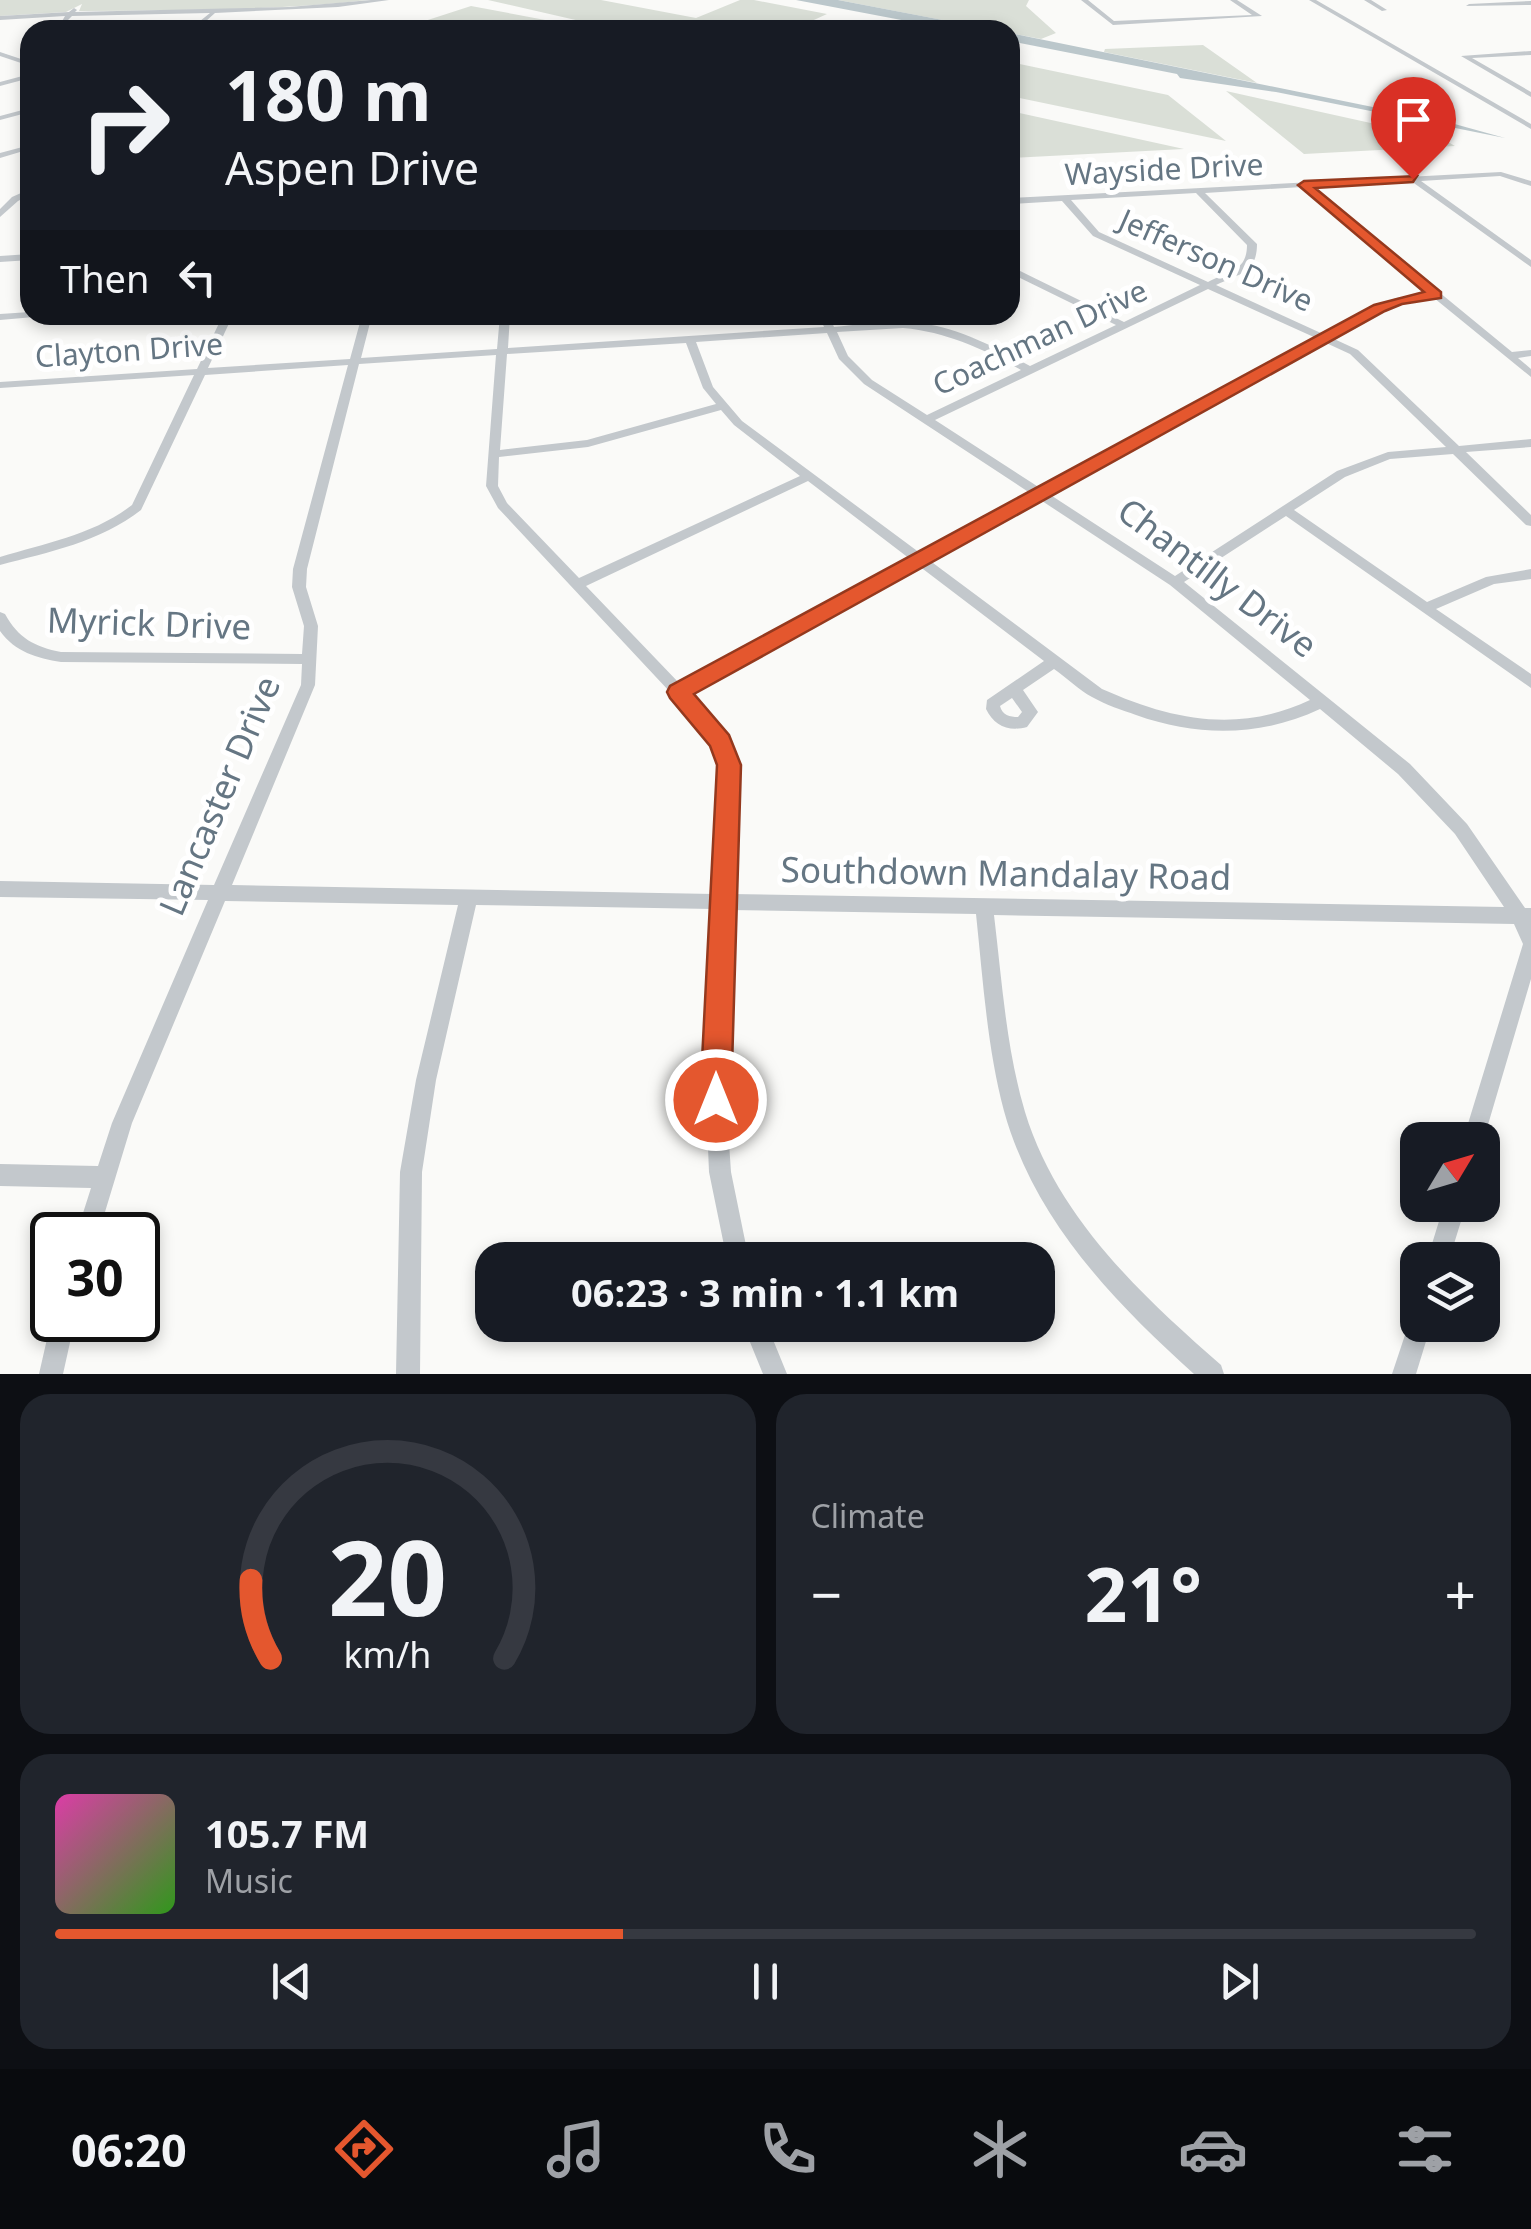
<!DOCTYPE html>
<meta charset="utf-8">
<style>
:root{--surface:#171b24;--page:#20242c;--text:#f1f3f6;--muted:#9ea1a6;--line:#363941;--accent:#e4572e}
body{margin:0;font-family:"Noto Sans",sans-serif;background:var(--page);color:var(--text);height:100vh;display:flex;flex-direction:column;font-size:38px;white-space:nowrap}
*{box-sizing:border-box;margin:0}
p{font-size:32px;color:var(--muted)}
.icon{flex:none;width:55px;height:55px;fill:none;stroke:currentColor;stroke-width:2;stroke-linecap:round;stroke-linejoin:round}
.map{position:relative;height:1374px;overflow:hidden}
.sheet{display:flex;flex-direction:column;gap:20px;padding:20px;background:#0d0f14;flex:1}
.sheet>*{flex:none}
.banner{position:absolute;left:20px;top:20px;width:1000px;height:305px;border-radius:30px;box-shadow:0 5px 15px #0003;background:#171b24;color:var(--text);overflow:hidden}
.needle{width:65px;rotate:52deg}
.buttons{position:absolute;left:1400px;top:1122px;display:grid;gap:20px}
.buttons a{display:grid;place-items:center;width:100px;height:100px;border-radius:20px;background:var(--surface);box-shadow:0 5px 15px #0003;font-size:50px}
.speed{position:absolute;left:30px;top:1212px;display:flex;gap:20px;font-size:50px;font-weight:700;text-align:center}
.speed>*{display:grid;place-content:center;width:130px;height:130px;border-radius:50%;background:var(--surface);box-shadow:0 5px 15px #0003;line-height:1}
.speed .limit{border:5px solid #111;border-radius:15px;background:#fff;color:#111}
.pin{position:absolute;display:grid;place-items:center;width:85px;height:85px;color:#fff;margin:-102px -42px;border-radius:50% 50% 50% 0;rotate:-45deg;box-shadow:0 0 10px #0007}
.pin .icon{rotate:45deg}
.me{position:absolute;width:110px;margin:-55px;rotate:0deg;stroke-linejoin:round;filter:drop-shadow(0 0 8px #0008)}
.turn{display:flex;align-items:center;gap:35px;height:210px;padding:0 40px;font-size:45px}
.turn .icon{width:130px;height:130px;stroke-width:2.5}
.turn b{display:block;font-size:70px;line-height:85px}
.then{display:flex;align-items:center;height:95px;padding:0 40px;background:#0003;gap:20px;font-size:38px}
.big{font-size:75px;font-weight:700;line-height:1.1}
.sheet .tile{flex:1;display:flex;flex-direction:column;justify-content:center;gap:15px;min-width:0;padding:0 35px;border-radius:30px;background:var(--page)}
.sheet .dial{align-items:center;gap:0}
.dial svg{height:260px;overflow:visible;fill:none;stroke:var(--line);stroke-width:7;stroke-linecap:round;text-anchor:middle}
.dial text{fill:var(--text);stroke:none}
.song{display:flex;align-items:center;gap:30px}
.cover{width:120px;height:120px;border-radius:15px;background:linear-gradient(135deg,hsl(320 70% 55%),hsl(110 70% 35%))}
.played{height:10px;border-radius:5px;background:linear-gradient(90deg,var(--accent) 40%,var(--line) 40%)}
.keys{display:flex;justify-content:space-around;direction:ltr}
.heat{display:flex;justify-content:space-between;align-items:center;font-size:55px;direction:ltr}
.sheet .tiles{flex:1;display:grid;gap:20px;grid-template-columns:1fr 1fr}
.tile:last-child{grid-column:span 2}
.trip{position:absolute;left:475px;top:1242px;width:580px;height:100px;border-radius:30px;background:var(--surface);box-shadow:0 5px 15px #0003;font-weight:700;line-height:100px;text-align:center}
.dock{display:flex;height:160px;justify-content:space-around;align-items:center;background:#090b0e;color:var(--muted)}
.dock .icon{width:70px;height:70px}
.dock .selected{color:var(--accent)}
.dock b{font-size:45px;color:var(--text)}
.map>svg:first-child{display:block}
.green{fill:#dadfd7}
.water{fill:#bbc7cb}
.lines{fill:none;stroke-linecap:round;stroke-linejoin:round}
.minor{fill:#c3c8cc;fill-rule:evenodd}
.route{fill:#e4572e;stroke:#94391e;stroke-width:2.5}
.labels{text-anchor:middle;stroke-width:10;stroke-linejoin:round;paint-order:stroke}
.far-street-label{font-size:30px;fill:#657683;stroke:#fff}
.street-label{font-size:35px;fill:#657683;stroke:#fff}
</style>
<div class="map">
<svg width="1531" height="1374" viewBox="0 0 1531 1374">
<rect width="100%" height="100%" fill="#fafaf8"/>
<path class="green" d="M0 0H368C271 11 176 10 79 11L82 4 66 12 0 16Z
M488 0H601L696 18 740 0H754L827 14 792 30H694L580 21Z
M838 0H1029L1026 6 1056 33 1041 39Z
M471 6 598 30H397Z
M1203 45 1257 83 1104 52 1105 49Z
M1010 62 1168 95 1226 141 1010 96Z
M1226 91 1443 139 1455 146 1304 154Z
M1010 111 1184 149 1010 158Z"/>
<path class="water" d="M796 0H838L995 30H954Z
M1010 33 1451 123 1505 138 1276 92 1180 78 1177 74 1010 41Z"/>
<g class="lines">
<path class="minor" d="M371 0H389L338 7 215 13 196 30H189L210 13 72 16 67 21 89 30H80L61 23 65 16 0 20V16L69 12 74 8 77 10 75 12 289 7Z
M1081 0H1088L1114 21 1252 15 1230 0H1237L1262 16 1113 25Z
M1309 0H1316L1531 124V129Z
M1364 0H1371L1387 10 1382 11Z
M1531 1V5L1466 6 1469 4Z
M1531 51V55L1472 58 1531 92V97L1461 56Z
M0 52 30 62V66L0 56Z
M30 74V78L0 86V82Z
M30 108V112L0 120V116Z
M30 145V149L0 158V153Z
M1501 172 1531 181V186L1500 176 1421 181 1531 260V267L1411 181 1311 187 1512 352 1531 350V356L1518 358 1531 369V377L1434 298 1401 303 1332 338 1358 350 1459 446 1531 439V447L1466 452 1531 515V526L1526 525 1453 454 1390 459 1345 477 1294 510 1427 602 1486 577 1531 569V579L1494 584 1436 609 1531 674V688L1286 516 1184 582 1410 764 1467 824 1525 908H1531V979L1482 1145V1140H1463L1523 944 1514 924 994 915C1002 981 1006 1048 1025 1112 1057 1217 1141 1295 1221 1365L1224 1374H1194C1113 1301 1034 1219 1004 1111 987 1047 983 980 976 914L731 910 726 1099 731 1172 749 1260H727L709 1172 706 1099 713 909 476 905 436 1080 422 1172 420 1374H396L400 1172 416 1080 458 905 225 901 132 1123 98 1235H76L91 1188 0 1186V1164L98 1166 112 1123 208 900 0 897V881L214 885 301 685 302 664 61 662C37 658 15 652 0 631V612L5 614C18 638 35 647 61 652L302 654 304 626 292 587 293 569 348 365 205 375 141 510C100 542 49 552 0 565V557C46 543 93 535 132 505L194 375 0 388V382L197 369 223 315H233L208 368 350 359 362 315H372L361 358 497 349 500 315H510L508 348 824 327 819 315H829L834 327C858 325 882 321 905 322 950 323 991 345 1030 366L1116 325 1010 273V266L1124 322 1200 285 1093 236 1062 201 1010 204V198ZM1302 187 1428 293 1396 298 1375 306 1323 334 1216 285C1239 274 1257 273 1257 244L1205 193ZM1196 193 1247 245C1247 271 1229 271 1208 282L1099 232 1071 200ZM1208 289 1316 338 1040 488 935 420ZM903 328C947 332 983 349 1021 370L927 415 872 380 848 356 837 332ZM827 333 839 359 864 384 1030 493 920 553 742 421 713 387 696 342ZM1324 342 1350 354 1446 447 1388 452 1337 471 1175 576 1049 494ZM686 343 703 388 716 404 587 440 500 450 507 354ZM496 355 486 486 498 508 698 722 719 756 714 894 232 885 315 685 318 626 306 587 307 569 359 364ZM721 410 734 425 800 476 579 578 507 503 498 486 499 457 588 447ZM808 481 910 559 680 684 586 586ZM1039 499 1170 585 1310 700C1238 734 1172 720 1102 689L929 560ZM919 566 1044 661 987 700 986 709C994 726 1009 732 1027 727L1038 712 1023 690 1054 669C1067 678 1079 690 1092 697 1106 705 1122 710 1136 715 1198 737 1260 737 1320 709L1398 774 1455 834 1504 907 731 894 735 755 708 714 689 693ZM1012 698 1022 712 1018 717C1010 717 1002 715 1000 706Z
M30 189V195L18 201 0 217V209L12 197Z
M30 254V260L0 262V256Z
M30 312V315H35L34 317 0 320V314Z
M1444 1205H1466L1449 1260H1427Z
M1418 1314V1325H1431L1416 1374H1392L1411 1317Z
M52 1317V1320H75L63 1374H39Z
M743 1325H767L787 1374H763Z"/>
</g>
<path class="route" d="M1417 176 1413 182 1315 188 1441 292V298L1402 304 1385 311 694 694 729 735 741 765 731 1100 727 1111 716 1115 705 1111 700 1100 717 765 710 746 670 698 667 692 670 686 1374 305 1424 292 1298 185 1304 181Z"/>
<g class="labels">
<g class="far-street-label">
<text transform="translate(1164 170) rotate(-3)" y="10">Wayside Drive</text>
<text transform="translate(1216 261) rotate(24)" y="10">Jefferson Drive</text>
<text transform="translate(1040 338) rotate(-25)" y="10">Coachman Drive</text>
<text transform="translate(129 351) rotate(-4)" y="10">Clayton Drive</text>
</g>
<g class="street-label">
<text transform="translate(1217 578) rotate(37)" y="12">Chantilly Drive</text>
<text transform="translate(149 624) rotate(2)" y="12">Myrick Drive</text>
<text transform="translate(220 796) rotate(-67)" y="12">Lancaster Drive</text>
<text transform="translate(1006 874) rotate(1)" y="12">Southdown Mandalay Road</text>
</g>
</g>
</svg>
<div class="buttons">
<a><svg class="needle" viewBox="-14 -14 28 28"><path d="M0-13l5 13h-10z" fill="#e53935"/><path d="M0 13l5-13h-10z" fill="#9ea1a6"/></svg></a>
<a><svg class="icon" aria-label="layers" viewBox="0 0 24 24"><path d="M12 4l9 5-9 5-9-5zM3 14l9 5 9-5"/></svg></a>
</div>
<div class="speed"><div class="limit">30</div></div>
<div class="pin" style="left:1413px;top:179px;background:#d93025"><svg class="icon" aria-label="arrive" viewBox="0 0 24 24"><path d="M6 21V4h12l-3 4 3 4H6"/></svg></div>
<svg class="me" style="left:716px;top:1100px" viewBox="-20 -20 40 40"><circle r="17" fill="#e4572e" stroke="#fff" stroke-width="3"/><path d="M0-11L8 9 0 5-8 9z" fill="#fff"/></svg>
<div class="trip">06:23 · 3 min · 1.1 km</div>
<div class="banner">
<div class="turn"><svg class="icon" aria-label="right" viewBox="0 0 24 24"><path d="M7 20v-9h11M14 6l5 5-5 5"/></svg><div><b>180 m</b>Aspen Drive</div></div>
<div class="then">Then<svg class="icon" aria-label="left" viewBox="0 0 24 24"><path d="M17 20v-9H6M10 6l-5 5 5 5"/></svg></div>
</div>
</div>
<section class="sheet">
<div class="tiles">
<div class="tile dial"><svg viewBox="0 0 100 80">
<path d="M14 69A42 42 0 1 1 86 69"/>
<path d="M14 69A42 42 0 0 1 8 45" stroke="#e4572e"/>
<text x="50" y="56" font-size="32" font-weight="700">20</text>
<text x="50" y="72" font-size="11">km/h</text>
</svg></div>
<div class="tile"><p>Climate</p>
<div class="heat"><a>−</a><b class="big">21°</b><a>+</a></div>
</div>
<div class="tile">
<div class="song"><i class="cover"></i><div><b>105.7 FM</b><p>Music</p></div></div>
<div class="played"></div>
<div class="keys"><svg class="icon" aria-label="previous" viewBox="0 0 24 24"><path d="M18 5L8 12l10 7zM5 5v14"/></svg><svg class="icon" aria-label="pause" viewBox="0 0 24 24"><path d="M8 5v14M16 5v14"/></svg><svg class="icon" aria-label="next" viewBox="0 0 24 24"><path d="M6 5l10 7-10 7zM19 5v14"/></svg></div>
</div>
</div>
</section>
<nav class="dock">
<b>06:20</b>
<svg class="icon selected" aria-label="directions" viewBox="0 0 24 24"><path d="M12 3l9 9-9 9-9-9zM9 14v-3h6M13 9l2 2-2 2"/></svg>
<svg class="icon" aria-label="music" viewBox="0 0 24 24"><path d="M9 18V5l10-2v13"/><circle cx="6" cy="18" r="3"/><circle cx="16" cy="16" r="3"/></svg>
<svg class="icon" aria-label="phone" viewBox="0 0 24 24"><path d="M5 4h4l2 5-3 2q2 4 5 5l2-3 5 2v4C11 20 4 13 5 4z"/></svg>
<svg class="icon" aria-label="climate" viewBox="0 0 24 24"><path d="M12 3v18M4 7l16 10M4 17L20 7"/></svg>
<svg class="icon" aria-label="car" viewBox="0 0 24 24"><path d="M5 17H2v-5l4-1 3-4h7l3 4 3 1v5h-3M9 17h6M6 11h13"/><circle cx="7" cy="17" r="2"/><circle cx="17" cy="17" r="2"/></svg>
<svg class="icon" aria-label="filters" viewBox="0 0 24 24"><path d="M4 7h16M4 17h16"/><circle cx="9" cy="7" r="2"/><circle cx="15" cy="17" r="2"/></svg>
</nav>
